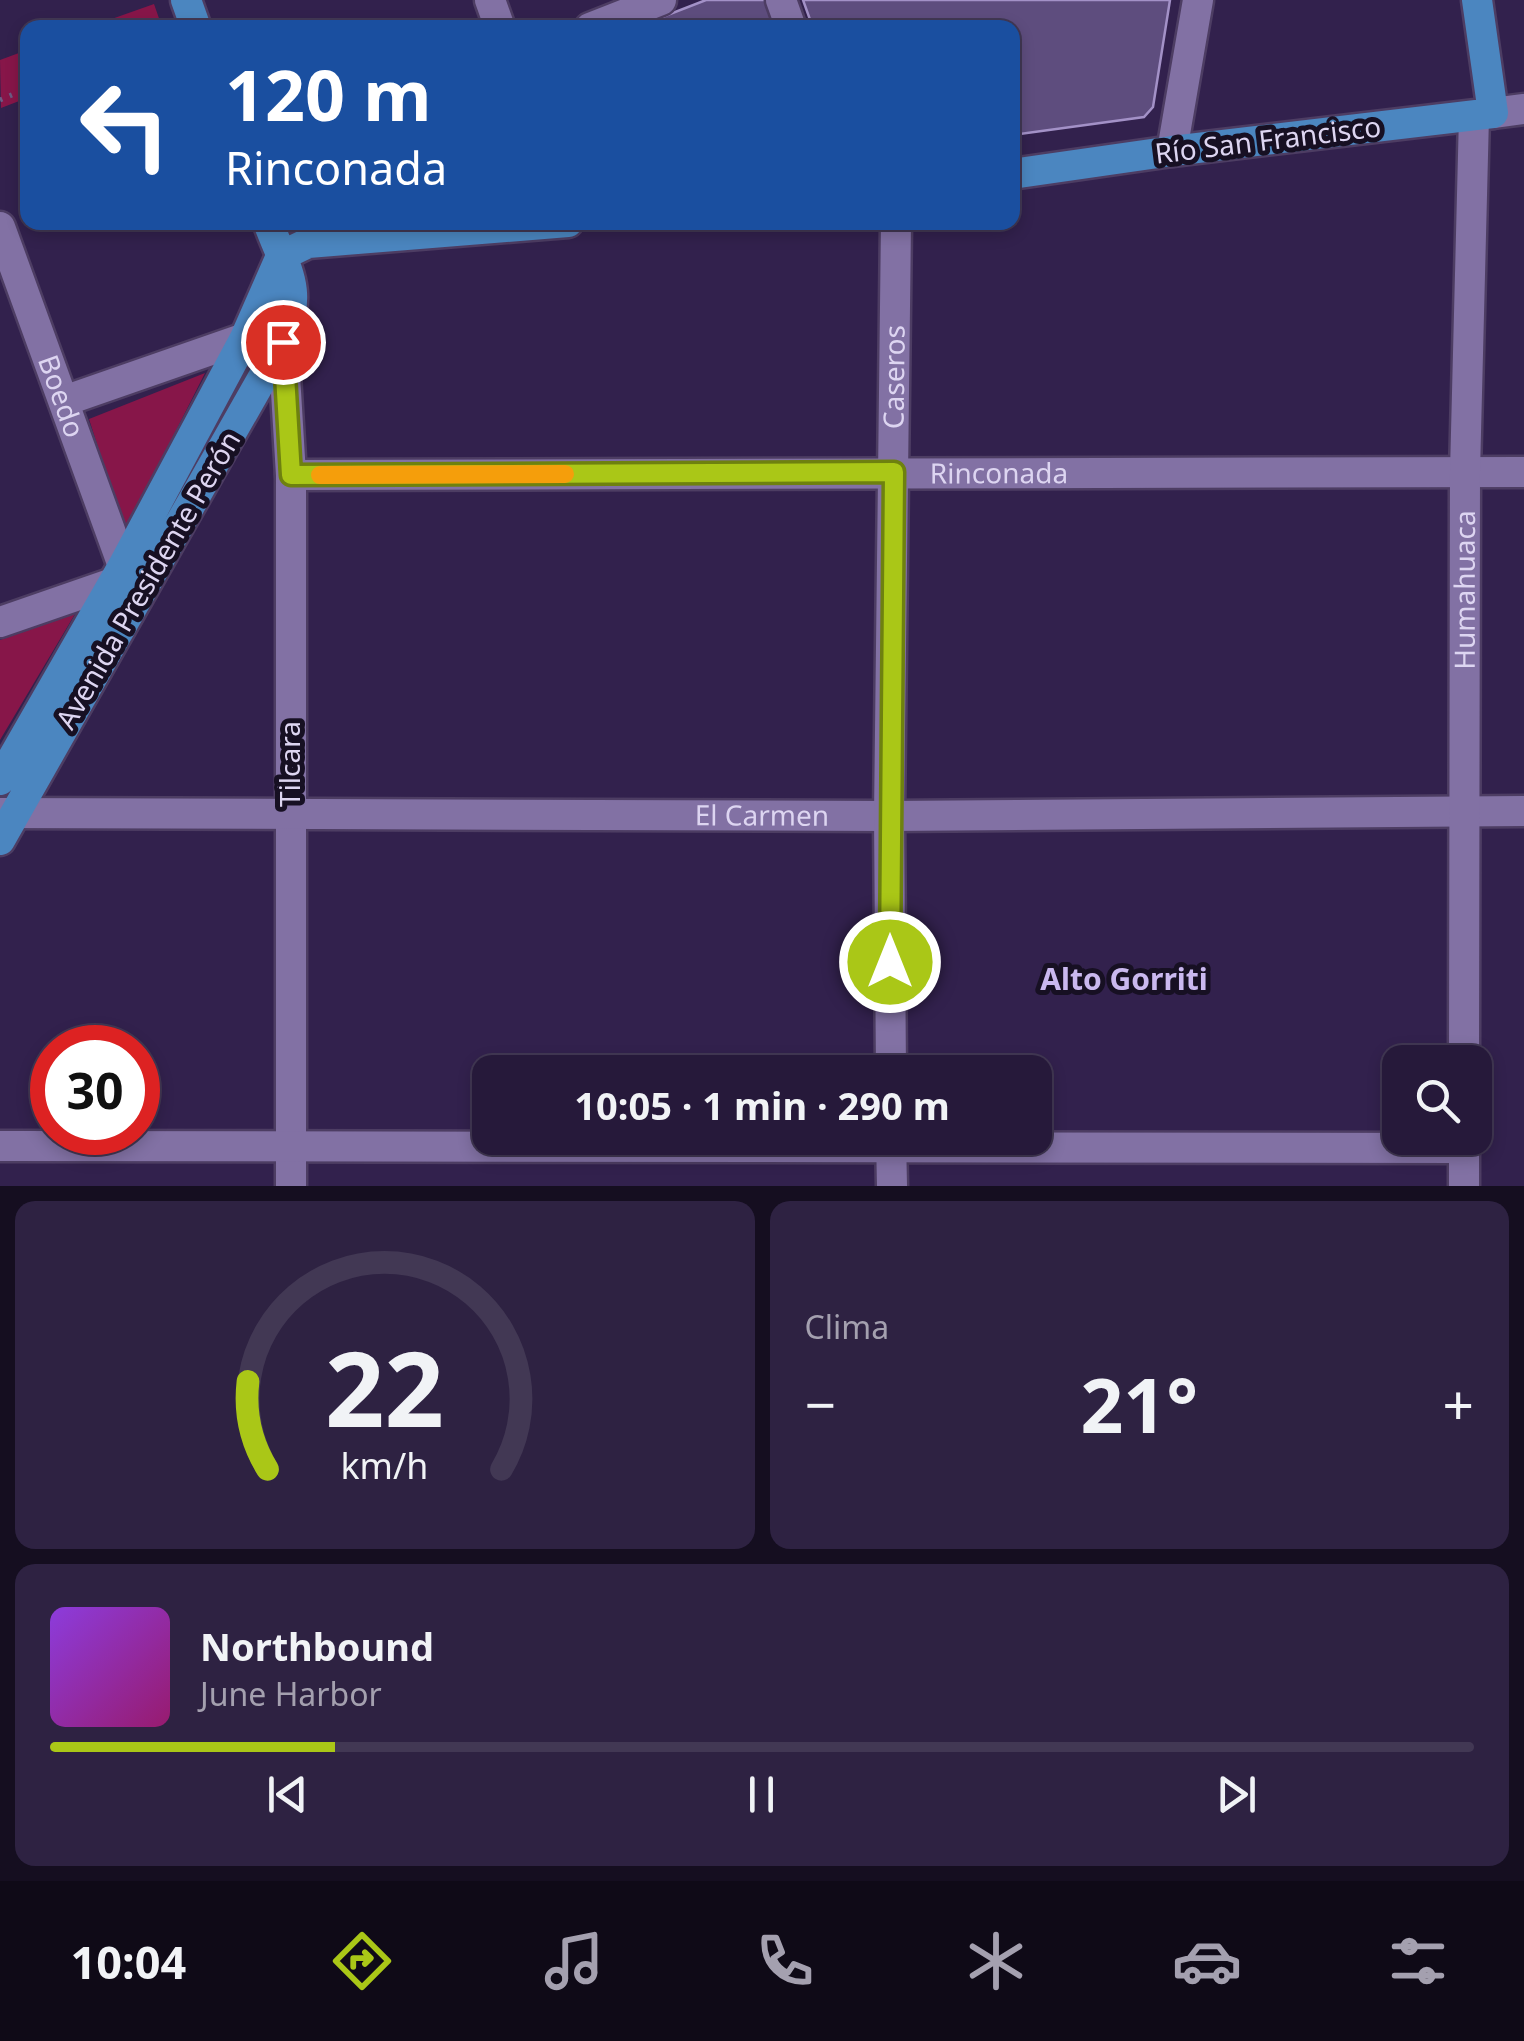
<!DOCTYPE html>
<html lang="es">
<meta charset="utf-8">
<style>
:root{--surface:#26193a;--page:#2e2242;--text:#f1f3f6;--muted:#a4a0af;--line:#423854;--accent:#aac717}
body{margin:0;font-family:"Noto Sans",sans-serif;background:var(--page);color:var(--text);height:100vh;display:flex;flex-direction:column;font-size:38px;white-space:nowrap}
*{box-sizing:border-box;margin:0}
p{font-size:32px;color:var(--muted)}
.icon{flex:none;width:55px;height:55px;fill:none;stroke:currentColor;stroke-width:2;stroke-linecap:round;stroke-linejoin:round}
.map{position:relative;height:1186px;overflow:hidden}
.details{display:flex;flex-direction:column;gap:15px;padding:15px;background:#150e20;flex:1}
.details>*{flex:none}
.banner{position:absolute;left:20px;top:20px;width:1000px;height:210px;border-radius:20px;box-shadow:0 5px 15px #0003,0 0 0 2px var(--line);background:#1a4fa0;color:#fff;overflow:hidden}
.controls{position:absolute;left:1382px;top:1045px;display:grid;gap:20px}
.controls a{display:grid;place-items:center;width:110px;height:110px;border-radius:20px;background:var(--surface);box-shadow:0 5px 15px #0003,0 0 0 2px var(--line);font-size:50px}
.speed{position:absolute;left:30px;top:1025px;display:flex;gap:20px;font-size:50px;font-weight:700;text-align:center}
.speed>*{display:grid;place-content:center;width:130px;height:130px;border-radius:50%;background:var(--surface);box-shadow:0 5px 15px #0003,0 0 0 2px var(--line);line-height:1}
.speed .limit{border:15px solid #d22;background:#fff;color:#111}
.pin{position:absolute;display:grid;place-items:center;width:85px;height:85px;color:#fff;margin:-42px;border:5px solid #fff;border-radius:50%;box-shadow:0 2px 10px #0007}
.me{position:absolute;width:110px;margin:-55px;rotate:0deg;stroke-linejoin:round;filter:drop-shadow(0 0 8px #0008)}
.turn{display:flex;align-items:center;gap:35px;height:210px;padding:0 40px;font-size:45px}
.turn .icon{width:130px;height:130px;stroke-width:2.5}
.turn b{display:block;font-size:70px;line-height:85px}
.big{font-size:75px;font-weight:700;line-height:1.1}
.details .card{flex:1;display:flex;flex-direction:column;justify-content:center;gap:15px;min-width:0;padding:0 35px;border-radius:20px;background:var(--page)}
.details .dial{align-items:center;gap:0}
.dial svg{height:260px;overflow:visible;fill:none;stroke:var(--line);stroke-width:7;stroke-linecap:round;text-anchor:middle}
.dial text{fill:var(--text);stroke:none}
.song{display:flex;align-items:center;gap:30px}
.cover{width:120px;height:120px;border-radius:15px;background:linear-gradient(135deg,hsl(270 70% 55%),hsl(320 70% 35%))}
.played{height:10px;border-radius:5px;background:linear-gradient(90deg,var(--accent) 20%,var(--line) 20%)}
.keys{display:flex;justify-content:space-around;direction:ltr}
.heat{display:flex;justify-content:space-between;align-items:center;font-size:55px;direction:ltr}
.details .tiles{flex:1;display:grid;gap:15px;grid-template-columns:1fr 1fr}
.card:last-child{grid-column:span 2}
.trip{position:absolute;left:472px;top:1055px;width:580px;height:100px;border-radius:20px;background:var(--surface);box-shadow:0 5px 15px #0003,0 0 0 2px var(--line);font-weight:700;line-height:100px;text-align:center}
.tabs{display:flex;height:160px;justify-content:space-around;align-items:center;background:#0f0a17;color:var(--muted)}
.tabs .icon{width:70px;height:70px}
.tabs .on{color:var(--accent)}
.tabs b{font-size:45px;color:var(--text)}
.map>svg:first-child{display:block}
.green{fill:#871649}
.building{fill:#5e4d7e;stroke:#a391c7;stroke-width:2.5}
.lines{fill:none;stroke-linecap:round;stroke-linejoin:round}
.minor-casing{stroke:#4d3d63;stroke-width:35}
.major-casing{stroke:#4d3d63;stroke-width:35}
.path{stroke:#6b5d84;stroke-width:5;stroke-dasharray:2.5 8;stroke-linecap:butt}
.minor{stroke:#8271a4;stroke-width:30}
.major{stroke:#4b86c0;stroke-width:30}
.route-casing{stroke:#6e810f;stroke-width:25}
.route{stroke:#aac717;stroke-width:18}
.slow{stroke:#f59e0b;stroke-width:18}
.labels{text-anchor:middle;stroke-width:10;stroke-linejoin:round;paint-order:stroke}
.street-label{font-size:28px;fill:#ddd5f1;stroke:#171023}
.neighbourhood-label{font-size:30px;font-weight:bold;fill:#cab8ef;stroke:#171023}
</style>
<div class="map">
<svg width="1524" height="1186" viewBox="0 0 1524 1186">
<rect width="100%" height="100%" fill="#32214d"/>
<path class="green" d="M154 4 162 27H89Z
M27 50V98L1 108 0 60Z
M205 373 125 532 89 419Z
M75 614 0 740V640Z"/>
<path class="building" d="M706 0H765L775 28H659L657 19Z
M803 0H1170L1153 107 1144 117 1012 135V28H813Z"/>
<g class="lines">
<g class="minor-casing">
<g id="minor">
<path d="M490 0 500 28"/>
<path d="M781 0 791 28"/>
<path d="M590 28 661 0"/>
<path d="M1493 113 1524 109"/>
<path d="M1172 151 1198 0"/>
<path id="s1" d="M0 227 123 566"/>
<path d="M283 342 291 475V1186"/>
<path d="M64 401 245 338"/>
<path id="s2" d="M291 475 1524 472"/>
<path d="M0 622 113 583"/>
<path id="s3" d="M0 813 889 816 1524 811"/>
<path id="s4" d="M1464 1062 1465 472 1474 116"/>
<path id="s5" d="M891 1072 889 816 896 222"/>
<path d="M891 1138 892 1186"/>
<path d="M0 1146 1464 1148"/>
<path d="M1464 1186V1138"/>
</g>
</g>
<g class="major-casing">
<path id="major" d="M186 0 196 28
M1012 174 1172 151 1493 113 1477 0
M281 256 308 243 568 222
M0 780 123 566 245 338 281 256
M0 840 283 342C303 287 287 273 268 222"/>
</g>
<path class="path" d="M0 100 28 88"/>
<use href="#minor" class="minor"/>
<use href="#major" class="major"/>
</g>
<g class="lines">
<g class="route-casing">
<path id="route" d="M283 342 291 475 894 472 890 962"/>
</g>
<use href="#route" class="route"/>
<path class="slow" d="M320 475 565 474"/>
</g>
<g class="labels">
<g class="street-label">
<text transform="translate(1268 140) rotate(-7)" y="10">Río San Francisco</text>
<text dy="10" stroke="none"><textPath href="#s5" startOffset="695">Caseros</textPath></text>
<text dy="10" stroke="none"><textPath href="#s1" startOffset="180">Boedo</textPath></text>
<text dy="10" stroke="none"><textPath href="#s2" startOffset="708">Rinconada</textPath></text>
<text transform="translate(148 580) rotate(-60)" y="10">Avenida Presidente Perón</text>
<text dy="10" stroke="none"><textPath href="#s4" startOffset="472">Humahuaca</textPath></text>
<text transform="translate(290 764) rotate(-90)" y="10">Tilcara</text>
<text dy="10" stroke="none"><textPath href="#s3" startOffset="762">El Carmen</textPath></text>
</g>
<g class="neighbourhood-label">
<text x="1124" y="990">Alto Gorriti</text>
</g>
</g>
</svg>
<div class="controls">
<a><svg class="icon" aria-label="search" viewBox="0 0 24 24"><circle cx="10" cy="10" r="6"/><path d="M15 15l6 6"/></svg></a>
</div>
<div class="speed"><div class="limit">30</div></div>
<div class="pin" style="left:283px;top:342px;background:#d93025"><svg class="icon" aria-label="arrive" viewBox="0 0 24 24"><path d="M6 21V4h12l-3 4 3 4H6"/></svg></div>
<svg class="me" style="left:890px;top:962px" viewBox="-20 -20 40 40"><circle r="17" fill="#aac717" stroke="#fff" stroke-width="3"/><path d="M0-11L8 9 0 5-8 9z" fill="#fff"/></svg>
<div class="trip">10:05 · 1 min · 290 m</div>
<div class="banner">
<div class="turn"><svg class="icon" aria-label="left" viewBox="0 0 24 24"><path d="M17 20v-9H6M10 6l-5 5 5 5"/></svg><div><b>120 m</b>Rinconada</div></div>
</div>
</div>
<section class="details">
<div class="tiles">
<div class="card dial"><svg viewBox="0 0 100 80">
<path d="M14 69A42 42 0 1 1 86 69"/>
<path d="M14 69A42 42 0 0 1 8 42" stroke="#aac717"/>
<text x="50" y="56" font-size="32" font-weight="700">22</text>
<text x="50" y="72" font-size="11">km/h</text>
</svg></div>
<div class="card"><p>Clima</p>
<div class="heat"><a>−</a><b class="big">21°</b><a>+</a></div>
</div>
<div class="card">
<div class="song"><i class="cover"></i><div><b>Northbound</b><p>June Harbor</p></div></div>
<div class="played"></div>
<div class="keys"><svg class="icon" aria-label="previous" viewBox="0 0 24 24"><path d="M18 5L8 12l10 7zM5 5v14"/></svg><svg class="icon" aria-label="pause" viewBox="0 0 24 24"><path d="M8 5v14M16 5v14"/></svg><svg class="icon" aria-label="next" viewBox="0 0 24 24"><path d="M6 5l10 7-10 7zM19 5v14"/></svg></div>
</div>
</div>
</section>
<nav class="tabs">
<b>10:04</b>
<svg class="icon on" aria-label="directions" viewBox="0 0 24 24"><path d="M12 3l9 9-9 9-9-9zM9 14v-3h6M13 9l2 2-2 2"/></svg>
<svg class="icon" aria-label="music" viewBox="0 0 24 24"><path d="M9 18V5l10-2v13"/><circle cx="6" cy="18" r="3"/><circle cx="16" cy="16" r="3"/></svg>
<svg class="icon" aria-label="phone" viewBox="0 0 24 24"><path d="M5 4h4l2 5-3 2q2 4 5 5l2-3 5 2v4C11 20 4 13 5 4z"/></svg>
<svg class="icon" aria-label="climate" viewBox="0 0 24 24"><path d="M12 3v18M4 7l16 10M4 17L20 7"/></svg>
<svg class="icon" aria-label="car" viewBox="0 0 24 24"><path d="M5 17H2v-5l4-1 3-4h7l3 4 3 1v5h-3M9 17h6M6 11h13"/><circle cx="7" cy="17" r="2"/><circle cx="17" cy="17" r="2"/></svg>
<svg class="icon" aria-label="filters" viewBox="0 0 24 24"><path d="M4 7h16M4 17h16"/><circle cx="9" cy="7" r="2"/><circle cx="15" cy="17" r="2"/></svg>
</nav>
